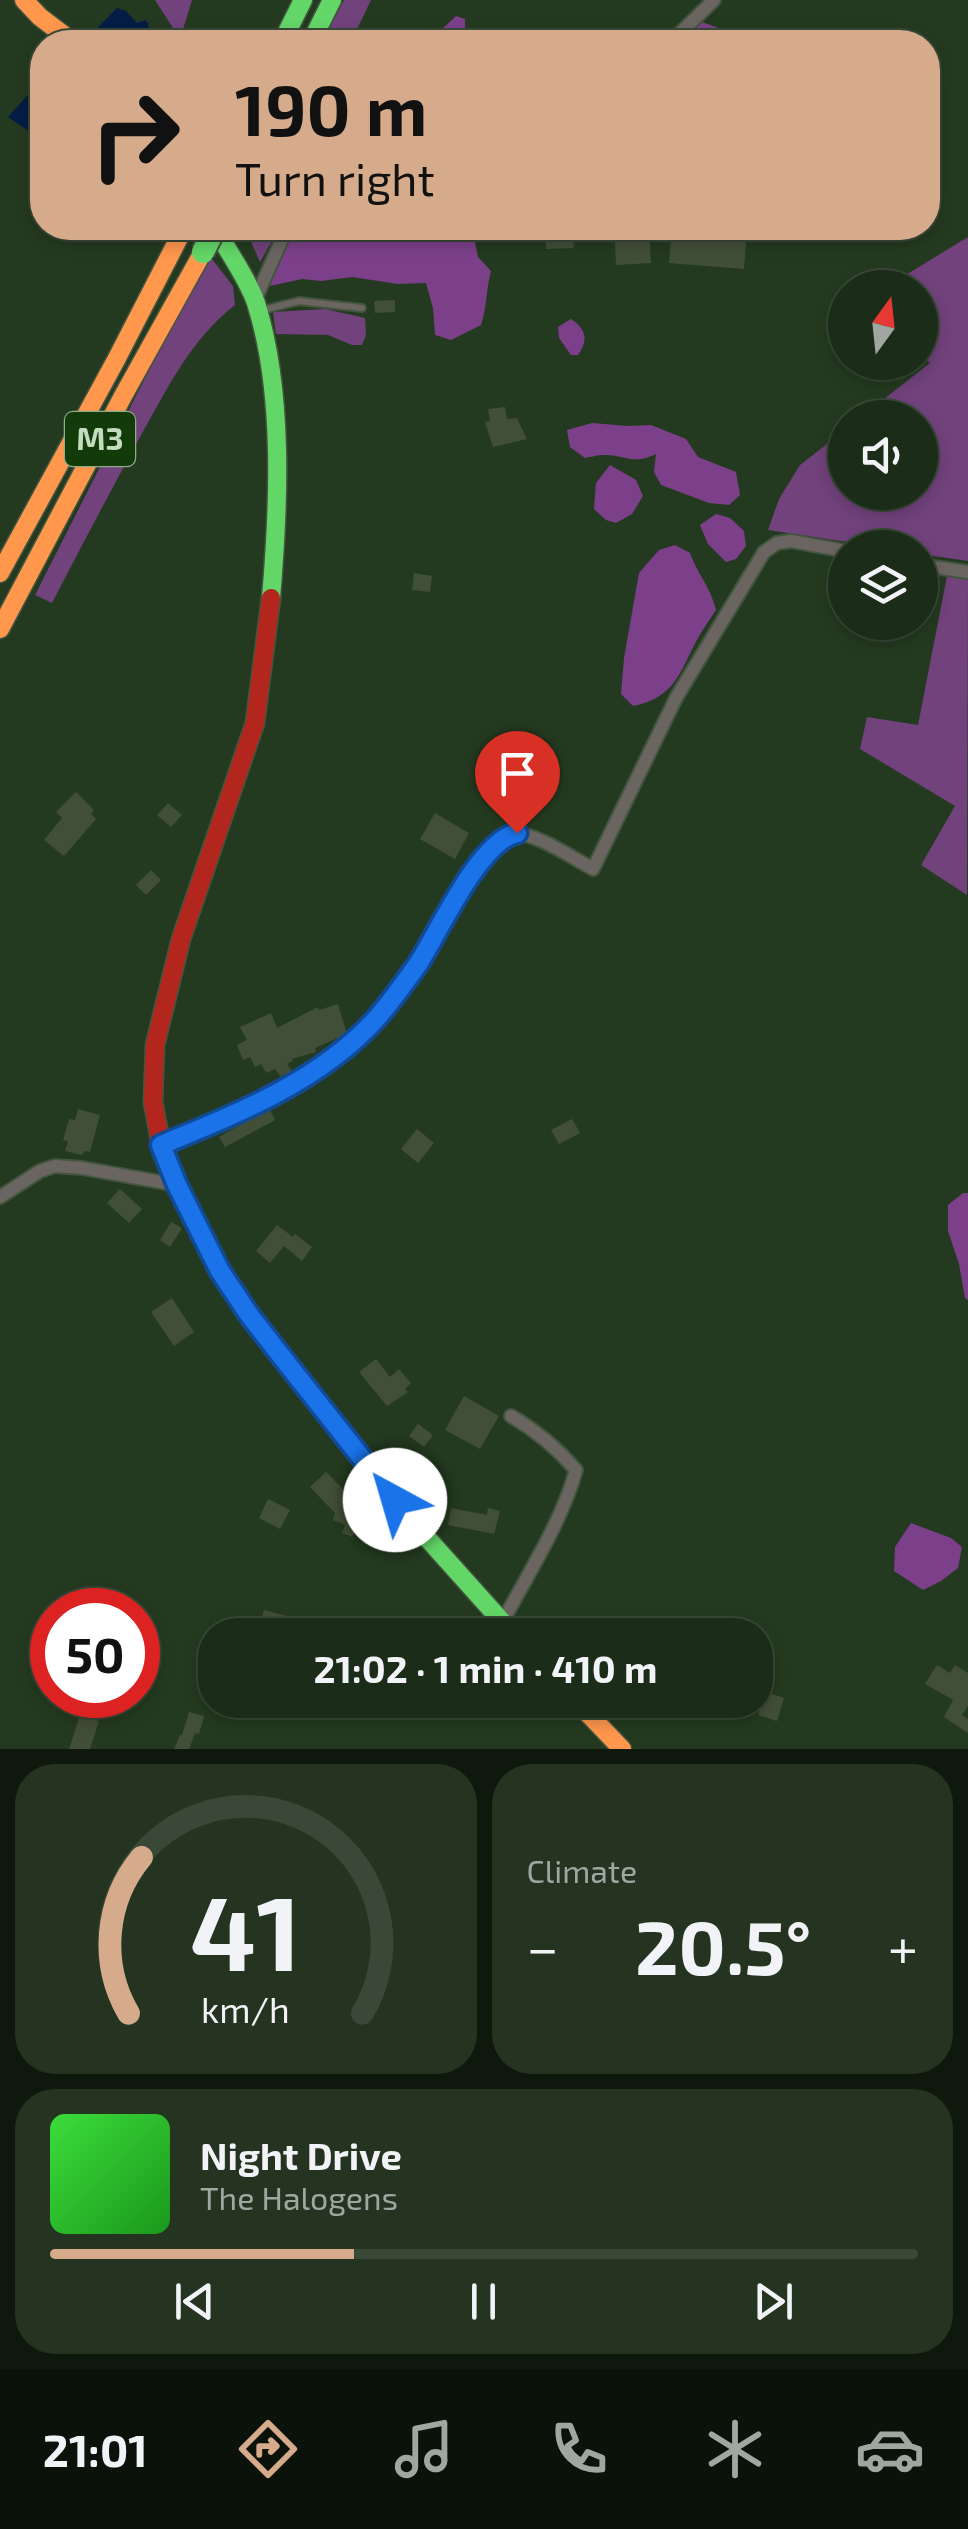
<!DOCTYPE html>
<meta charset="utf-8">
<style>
:root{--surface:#1b2c18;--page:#243421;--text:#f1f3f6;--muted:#a0a7a2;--line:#394837;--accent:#d6ab8b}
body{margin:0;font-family:"Exo 2",sans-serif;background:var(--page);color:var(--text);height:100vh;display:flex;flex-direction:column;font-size:38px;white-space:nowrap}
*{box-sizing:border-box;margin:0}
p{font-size:32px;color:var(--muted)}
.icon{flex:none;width:55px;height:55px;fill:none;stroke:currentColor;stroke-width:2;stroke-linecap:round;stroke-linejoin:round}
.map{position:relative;height:1749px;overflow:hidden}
.drawer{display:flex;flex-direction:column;gap:15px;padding:15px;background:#0f180d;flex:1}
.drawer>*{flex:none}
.hud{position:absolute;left:30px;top:30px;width:910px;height:210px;border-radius:40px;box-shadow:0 5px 15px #0003,0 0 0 2px var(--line);background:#d6ab8b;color:#111;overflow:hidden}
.needle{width:65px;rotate:15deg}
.buttons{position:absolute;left:828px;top:270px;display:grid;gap:20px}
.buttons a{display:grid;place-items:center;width:110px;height:110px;border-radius:50%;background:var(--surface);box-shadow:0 5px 15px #0003,0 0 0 2px var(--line);font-size:50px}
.speed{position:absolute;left:30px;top:1588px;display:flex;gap:20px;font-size:50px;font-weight:700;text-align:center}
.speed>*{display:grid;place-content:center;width:130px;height:130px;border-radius:50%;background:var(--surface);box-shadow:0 5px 15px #0003,0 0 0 2px var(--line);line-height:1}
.speed .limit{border:15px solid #d22;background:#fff;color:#111}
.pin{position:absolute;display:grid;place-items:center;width:85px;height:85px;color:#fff;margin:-102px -42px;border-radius:50% 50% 50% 0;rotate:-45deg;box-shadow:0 0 10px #0007}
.pin .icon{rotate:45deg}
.me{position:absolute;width:110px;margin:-55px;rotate:321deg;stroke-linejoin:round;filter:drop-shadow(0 0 8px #0008)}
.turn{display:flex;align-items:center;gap:35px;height:210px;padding:0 40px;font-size:45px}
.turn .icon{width:130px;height:130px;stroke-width:2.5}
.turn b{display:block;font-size:70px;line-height:85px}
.big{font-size:75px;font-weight:700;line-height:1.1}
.drawer .widget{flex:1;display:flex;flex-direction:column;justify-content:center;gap:15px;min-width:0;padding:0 35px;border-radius:40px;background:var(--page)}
.drawer .dial{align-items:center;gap:0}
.dial svg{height:260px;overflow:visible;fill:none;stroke:var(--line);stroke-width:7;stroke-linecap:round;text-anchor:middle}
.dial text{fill:var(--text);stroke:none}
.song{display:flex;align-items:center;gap:30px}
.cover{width:120px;height:120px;border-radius:15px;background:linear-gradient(135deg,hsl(120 70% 55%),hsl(120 70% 35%))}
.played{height:10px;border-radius:5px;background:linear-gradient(90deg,var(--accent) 35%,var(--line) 35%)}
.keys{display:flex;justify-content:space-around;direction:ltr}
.heat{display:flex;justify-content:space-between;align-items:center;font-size:55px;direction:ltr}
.drawer .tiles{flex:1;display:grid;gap:15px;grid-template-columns:1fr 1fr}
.widget:last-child{grid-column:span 2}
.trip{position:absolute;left:198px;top:1618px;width:575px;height:100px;border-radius:40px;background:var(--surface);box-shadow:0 5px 15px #0003,0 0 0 2px var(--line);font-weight:700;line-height:100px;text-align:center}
.tabs{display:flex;height:160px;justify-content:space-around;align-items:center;background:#0b120a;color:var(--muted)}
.tabs .icon{width:70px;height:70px}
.tabs .active{color:var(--accent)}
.tabs b{font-size:45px;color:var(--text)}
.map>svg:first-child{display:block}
.green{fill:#71427c}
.forest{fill:#7c408a}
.water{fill:#041d44}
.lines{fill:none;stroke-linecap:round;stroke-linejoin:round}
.stream{stroke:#041d44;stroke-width:5}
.building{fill:#424f38}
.lane-casing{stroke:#43553e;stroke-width:10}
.street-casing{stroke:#43553e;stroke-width:16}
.fast-casing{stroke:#43553e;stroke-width:21}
.slow-casing{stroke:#43553e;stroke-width:21}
.jam-casing{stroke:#43553e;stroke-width:21}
.lane{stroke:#6b6561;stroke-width:6}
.street{stroke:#6b6561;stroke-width:12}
.fast{stroke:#63d668;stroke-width:18}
.slow{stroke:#ff974d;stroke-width:18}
.jam{stroke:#b3261e;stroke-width:18}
.fast-bridge-casing{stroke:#43553e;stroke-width:26;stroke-linecap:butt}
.fast-bridge{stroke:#63d668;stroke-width:22}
.route-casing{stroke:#114b97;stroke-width:25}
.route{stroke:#1a73e8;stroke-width:18}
.labels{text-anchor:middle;stroke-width:10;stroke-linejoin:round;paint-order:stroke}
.shield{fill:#133a09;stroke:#90ab89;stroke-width:2.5}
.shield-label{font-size:32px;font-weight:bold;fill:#c5dbc0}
</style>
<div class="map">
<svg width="968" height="1749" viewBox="0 0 968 1749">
<rect width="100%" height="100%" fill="#243a20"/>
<path class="green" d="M155 0H192L180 39Z
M344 0H371L351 42H322Z
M245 228H279L260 262Z
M968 237V561L920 554V548L880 547 768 530 779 499 800 465 845 430V492H920V418L861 417 930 363 920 353V288L886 287Z
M208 254 233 286 235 305C191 339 167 389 140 437 110 492 81 547 52 603L35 595Z
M325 309 365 318 366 335 362 345H352L328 335 276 334 273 312Z
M947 576 968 579 967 895 921 865 955 806 860 749 867 717 918 725Z"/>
<path class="forest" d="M456 16 465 19V42H392C423 36 432 41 456 16Z
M702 22 721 29 720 42H678L686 31Z
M294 228H472L478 257 491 271C486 289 487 307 481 325L451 340 435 335 433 308 426 283 398 284 352 277 321 281 302 279 270 286Z
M571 319C586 329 589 340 578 355H571L559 338 558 327Z
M592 423 628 426 651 425 686 439 698 457 736 472 740 495 729 505 709 503 661 485 654 472 656 454C631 466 626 454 603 455 597 455 591 457 585 458L570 447 567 430Z
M610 465 636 480 643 496 632 514 616 523 606 520 594 509 596 483Z
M716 514 730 518 744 531 746 546 736 559 726 562 708 544 700 525Z
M675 545 690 553C698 575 710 586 716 610 710 619 703 629 698 638 679 673 676 697 633 706L621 694 624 658 639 573 659 550Z
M963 1193H968V1300L965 1298 959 1264 948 1231V1205Z
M911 1523 951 1538 962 1547 958 1568 941 1581 923 1590 894 1571 895 1547Z"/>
<path class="water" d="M117 8 126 11 137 23 145 20 148 23 151 42C129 43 111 45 98 27Z
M42 79V124L33 134 8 117Z"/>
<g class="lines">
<path class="stream" d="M235 42 237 38"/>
</g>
<path class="building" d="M545 228H649L651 263 616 265 615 239 573 240 574 248 546 249Z
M672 228 747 229 744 269 669 263Z
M395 300V312L375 313 374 301Z
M505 407 507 419 517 418 527 439 493 447 485 422 490 421 488 409Z
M414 573 432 576 430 592 412 590Z
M76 792 94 810 91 814 96 819 64 856 44 840 62 818 56 812Z
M168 803 182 815 171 827 157 815Z
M435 813 469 833 455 859 420 839Z
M151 870 161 880 146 895 136 885Z
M338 1004 347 1034 315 1048 316 1052 292 1059 293 1061 287 1064 293 1072 282 1079 275 1069 266 1073 261 1064 255 1067 250 1057 243 1060 237 1045 247 1040 240 1027 271 1013 277 1028 318 1007 319 1010Z
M269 1108 275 1120 225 1147 219 1137Z
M78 1109 100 1115 90 1152 85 1151 82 1155 65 1151 68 1141 63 1140 69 1119 75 1120Z
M572 1119 580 1133 559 1144 551 1130Z
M417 1129 434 1143 418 1163 401 1149Z
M120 1189 142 1209 129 1223 107 1203Z
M171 1222 182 1228 170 1247 160 1240Z
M277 1225 293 1237 295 1234 312 1247 302 1261 284 1246 270 1263 256 1251Z
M172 1298 194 1332 174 1346 151 1312Z
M376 1359 390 1377 399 1369 411 1383 405 1389 408 1392 387 1406 359 1372Z
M464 1396 499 1416 480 1449 445 1430Z
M418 1424 433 1435 424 1447 409 1436Z
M326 1472 353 1499 358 1500 362 1490 372 1494 359 1534 354 1532 352 1537 342 1533 345 1525 333 1520 335 1513 310 1487Z
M268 1499 290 1510 280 1529 259 1518Z
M451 1508 487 1515 488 1508 500 1511 494 1534 448 1525Z
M264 1610 291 1617 287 1635H257Z
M937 1665 950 1673 955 1665 968 1673V1706L962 1715 968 1719V1733L944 1717 953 1700 925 1684Z
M766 1692 784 1698 777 1721 758 1715Z
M189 1712 204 1716 199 1734 195 1733 189 1749H174L180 1735H182Z
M80 1715 99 1721 90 1749H69Z"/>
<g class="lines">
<g class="lane-casing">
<path id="lane" d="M259 311 299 301 362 308"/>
</g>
<g class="street-casing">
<path id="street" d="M671 42 714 0
M255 300 287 228
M920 565 968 572
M161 1145C237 1113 320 1081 376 1019 391 1002 405 982 418 964 443 926 460 882 493 850 498 845 504 837 510 835 527 827 576 860 593 869L676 698 764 552 777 543 791 541 845 551
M0 1197 40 1171 55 1166 82 1168 177 1185
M502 1623C527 1575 562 1522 576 1470 557 1448 535 1430 511 1416"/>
</g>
<g class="fast-casing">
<path id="fast" d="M282 42 303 0
M311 42 332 0
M215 228C228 252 247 277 256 303 284 392 279 505 271 598
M212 1255 250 1316 419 1529 514 1635"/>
</g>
<g class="slow-casing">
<path id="slow" d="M24 0 40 17 73 42
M0 573 116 360 184 228
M0 629 123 396 203 252
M575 1700 622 1749"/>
</g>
<g class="jam-casing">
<path id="jam" d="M212 1255 177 1185 161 1145 153 1102 155 1045 181 939 255 723 271 598"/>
</g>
<use href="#lane" class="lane"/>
<use href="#street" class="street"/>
<use href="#fast" class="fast"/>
<use href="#slow" class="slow"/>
<use href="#jam" class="jam"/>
<g class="fast-bridge-casing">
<path id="fast-bridge" d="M203 252 215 228"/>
</g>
<use href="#fast-bridge" class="fast-bridge"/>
</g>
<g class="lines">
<g class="route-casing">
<path id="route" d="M395 1500 289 1366 250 1316 220 1271 177 1185 161 1145C237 1114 320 1081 376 1019 391 1002 405 982 418 964 439 932 479 841 517 833"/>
</g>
<use href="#route" class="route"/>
</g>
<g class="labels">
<rect class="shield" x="65" y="412" width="70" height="54" rx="8"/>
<g class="shield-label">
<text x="100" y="450">M3</text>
</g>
</g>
</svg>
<div class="buttons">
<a><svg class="needle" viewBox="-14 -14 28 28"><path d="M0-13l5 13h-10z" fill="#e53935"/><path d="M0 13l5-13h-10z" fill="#a0a7a2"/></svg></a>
<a><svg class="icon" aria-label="sound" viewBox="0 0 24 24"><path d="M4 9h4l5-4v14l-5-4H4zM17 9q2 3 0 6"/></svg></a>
<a><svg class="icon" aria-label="layers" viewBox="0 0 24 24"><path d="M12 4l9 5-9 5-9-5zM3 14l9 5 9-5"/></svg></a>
</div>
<div class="speed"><div class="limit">50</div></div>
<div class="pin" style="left:517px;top:833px;background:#d93025"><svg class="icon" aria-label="arrive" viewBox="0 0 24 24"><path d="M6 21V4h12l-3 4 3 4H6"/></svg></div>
<svg class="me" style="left:395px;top:1500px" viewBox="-20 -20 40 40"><circle r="19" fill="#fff"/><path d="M0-13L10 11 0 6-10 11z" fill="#1a73e8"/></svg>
<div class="trip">21:02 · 1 min · 410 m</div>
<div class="hud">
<div class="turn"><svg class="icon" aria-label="right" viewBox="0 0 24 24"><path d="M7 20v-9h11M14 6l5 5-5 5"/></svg><div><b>190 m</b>Turn right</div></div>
</div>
</div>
<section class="drawer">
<div class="tiles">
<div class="widget dial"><svg viewBox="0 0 100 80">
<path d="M14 69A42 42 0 1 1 86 69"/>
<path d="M14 69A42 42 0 0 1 18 21" stroke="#d6ab8b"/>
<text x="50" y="56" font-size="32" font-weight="700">41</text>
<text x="50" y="72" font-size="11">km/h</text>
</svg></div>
<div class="widget"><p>Climate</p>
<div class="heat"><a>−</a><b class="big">20.5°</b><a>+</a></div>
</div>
<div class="widget">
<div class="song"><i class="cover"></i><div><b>Night Drive</b><p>The Halogens</p></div></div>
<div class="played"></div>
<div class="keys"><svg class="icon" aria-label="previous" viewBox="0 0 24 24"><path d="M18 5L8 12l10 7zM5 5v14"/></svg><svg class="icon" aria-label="pause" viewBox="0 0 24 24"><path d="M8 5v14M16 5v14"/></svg><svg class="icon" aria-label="next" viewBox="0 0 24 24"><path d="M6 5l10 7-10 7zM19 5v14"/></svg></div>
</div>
</div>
</section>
<nav class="tabs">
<b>21:01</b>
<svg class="icon active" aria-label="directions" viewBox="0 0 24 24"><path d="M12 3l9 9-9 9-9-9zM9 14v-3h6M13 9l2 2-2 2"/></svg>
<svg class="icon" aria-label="music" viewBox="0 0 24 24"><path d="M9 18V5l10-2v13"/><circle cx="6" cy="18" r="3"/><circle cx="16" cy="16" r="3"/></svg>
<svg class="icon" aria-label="phone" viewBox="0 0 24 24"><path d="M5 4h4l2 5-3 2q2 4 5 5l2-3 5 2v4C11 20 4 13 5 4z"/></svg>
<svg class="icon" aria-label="climate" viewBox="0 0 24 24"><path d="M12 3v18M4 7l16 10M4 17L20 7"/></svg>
<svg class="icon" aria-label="car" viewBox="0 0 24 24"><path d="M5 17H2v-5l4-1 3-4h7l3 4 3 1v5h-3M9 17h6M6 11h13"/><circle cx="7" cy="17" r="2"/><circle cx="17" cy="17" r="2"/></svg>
</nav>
